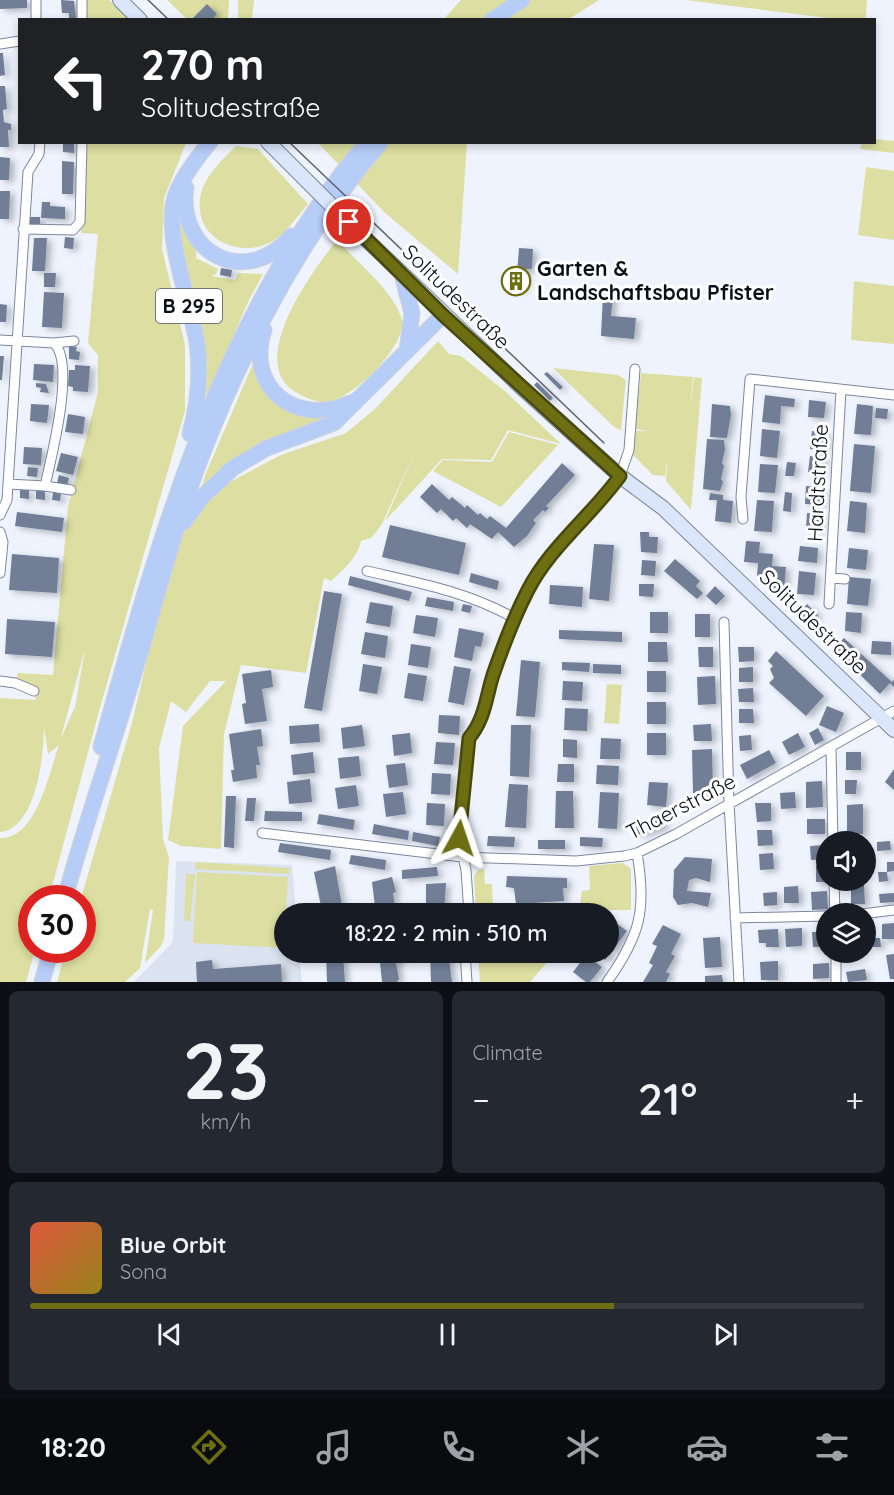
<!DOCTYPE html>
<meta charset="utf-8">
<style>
:root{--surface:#171b24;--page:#242831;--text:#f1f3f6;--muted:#9ea1a6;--line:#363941;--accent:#6d6e11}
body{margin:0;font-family:Quicksand,sans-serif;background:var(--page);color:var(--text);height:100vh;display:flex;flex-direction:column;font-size:22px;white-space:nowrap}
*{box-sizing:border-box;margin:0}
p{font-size:20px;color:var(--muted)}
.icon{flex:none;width:33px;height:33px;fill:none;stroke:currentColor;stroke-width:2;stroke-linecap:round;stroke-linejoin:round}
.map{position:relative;height:982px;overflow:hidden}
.sheet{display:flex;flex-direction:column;gap:9px;padding:9px;background:#0d0f14;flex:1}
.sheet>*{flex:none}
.guide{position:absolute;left:18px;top:18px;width:858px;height:126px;border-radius:0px;box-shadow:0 3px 9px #0003;background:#202124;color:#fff;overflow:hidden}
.buttons{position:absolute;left:816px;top:831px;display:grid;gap:12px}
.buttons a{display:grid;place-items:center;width:60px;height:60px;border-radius:50%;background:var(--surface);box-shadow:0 3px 9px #0003;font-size:30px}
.speed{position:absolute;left:18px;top:885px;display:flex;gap:12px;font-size:30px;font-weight:700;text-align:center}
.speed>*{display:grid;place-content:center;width:78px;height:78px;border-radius:50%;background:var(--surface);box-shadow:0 3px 9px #0003;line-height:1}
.speed .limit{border:9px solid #d22;background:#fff;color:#111}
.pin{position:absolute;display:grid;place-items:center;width:51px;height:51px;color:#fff;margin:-26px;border:3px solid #fff;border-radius:50%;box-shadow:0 2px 6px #0007}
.me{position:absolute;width:66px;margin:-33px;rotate:5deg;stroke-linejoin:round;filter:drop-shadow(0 0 4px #0008)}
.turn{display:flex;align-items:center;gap:21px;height:126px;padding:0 24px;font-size:27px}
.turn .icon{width:78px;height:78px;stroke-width:2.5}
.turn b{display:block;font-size:42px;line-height:51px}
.big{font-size:45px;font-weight:600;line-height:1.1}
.sheet .tile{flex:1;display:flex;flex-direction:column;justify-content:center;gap:9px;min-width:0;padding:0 21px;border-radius:9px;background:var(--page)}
.sheet .dial{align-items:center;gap:0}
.dial b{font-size:78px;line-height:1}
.song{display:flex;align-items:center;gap:18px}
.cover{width:72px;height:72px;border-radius:9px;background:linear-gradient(135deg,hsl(10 70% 55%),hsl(50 70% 35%))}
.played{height:6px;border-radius:3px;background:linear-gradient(90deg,var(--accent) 70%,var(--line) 70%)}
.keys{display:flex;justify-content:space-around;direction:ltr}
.heat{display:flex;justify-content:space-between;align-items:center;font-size:33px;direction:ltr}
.sheet .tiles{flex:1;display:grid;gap:9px;grid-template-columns:1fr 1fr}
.tile:last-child{grid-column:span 2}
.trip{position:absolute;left:274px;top:903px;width:345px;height:60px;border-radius:30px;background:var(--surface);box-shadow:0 3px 9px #0003;font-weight:600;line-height:60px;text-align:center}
.menu{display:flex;height:96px;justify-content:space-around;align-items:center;background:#090b0e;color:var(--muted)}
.menu .icon{width:42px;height:42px}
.menu .current{color:var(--accent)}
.menu b{font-size:27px;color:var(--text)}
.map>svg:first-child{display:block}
.built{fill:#dbe3f0}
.green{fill:#dcdfa1;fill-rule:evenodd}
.building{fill:#717e95;filter:url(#shadow)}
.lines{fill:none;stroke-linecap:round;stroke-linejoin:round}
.street-casing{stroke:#7b879f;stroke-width:11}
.secondary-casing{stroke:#7b879f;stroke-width:16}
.primary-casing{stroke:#d3d4d5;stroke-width:17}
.street{stroke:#fff;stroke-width:9}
.secondary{stroke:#dbe6fb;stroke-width:14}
.primary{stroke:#b6cdf8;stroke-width:15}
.tram{stroke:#5b6069;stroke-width:1.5}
.secondary-bridge-casing{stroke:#7b879f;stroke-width:16;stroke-linecap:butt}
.secondary-bridge{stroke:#dbe6fb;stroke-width:14}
.route-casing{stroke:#47480b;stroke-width:15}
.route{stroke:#6d6e11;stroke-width:10}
.labels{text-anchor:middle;stroke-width:6;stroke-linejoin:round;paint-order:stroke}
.shield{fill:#fff;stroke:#54575d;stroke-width:1.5}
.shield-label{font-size:20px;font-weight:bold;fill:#0a0f17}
.poi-label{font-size:21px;font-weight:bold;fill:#0a0f17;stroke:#fff;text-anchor:start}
.street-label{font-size:21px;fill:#0a0f17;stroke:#fff}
</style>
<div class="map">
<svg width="894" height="982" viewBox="0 0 894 982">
<defs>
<filter id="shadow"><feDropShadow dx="4.5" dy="2.5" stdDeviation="3" flood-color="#0004"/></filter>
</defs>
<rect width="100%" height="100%" fill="#eef3fe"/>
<path class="built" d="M176 861 292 865 296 913 285 914V952L299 953 302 982H134L173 942Z"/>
<path class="green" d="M83 0H109L130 19 83 20Z
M167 0H229L228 19H187Z
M238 0H254L252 19H238Z
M461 0H599L569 19 443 20Z
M686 0H867L866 19H835Z
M875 139 894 141V153L860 149 862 143 874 142Z
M321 142 467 143 458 274 385 213 319 144Z
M81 143H186L164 198 162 249 185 345V411L99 711 49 898H32V950H35L26 982H0V838C36 840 49 773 59 745L48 754 44 727C44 755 36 829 0 832V698L36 700 34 691 15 683 18 673 53 675 68 507 98 392V355L88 343 98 234 81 233ZM85 649 75 707 61 738V737Z
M236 146 258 149 308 204C296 218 285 235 269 243 237 258 195 238 200 199 203 177 221 161 236 146Z
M866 167 894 171V240L858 235Z
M180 220 196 249V258L218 269 216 274 211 276 235 280 238 273 263 274 248 302 206 398C209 337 181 280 180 220Z
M337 240C356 261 392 290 401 317 411 343 350 403 324 402 311 401 301 396 291 389 249 356 314 269 337 240Z
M854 281 894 286V344L851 340Z
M438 341 449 354 461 356 506 392 561 444 508 430 491 460 442 459 385 521 418 444 382 524 371 538 361 541C358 557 344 569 331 581L324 578 306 673 241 665 224 734 221 849 181 846 168 840 183 726 226 681H210L186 712 171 701 159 748 163 839 169 858 164 939 161 946 145 963 153 910 150 909 140 968 125 982H57L66 950H82L81 898 132 723 177 531 202 497 281 455 346 433 376 408Z
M255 359 293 413 314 418H331L200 492 206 473Z
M553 368 618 375 626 380 621 430 614 427Z
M641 373 693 377 690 408 694 377 702 378 691 510 666 481 667 460 665 476 652 475 654 455 652 474 633 455 635 431H649L635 429Z
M509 432 558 445 501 507 433 471 443 460 492 462Z
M607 684 622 685 619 724 604 723Z
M195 862 290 868 289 874 195 869Z
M623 863 631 869V910H591L587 914 476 913 474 876 478 870 484 869 485 884H492L493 910 580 904 582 891 590 890 589 866Z
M197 872 288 877 284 948 193 943Z
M186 874H195L190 921H184Z
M478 953V952L555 953 530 982H480Z"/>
<path class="building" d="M0 0H27V8L0 9Z
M61 0 74 1 76 18H69V13H62Z
M207 4 217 14 212 20H191Z
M0 53H3L5 75 0 76Z
M0 86H5L7 109 3 110 4 122 11 124V130H8L9 147H0Z
M63 142H74V153L63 152Z
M0 157 10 158 9 180H0Z
M62 161 74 162 73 194H62Z
M0 191H10L9 219H0Z
M42 202H50V206L65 207V219L41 218Z
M30 217H40V226H29Z
M65 237 74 238 73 249 64 248Z
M34 238H47L45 271H32Z
M519 248 533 249 532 269H525L523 289 508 288 509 274 517 275Z
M221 268 232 270 231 277 220 275Z
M44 273H56L55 287H44Z
M44 292 64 293 62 328 42 327Z
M603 294 613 295 611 316 636 318 634 339 601 336Z
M0 304 7 305 6 322H0Z
M69 346 77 347 76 351 80 352 79 360 69 359Z
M0 356H4L2 380H0Z
M34 364 54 365 53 382 33 380Z
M75 365 90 366 88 392 73 391V387L68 386 69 370H75Z
M547 372 563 387 560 390 544 374Z
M537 382 553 398 550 401 534 385Z
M36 383 46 384 49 393 40 392 41 388 36 387Z
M765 395 795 399 794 407 781 406 780 424 762 422Z
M809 400 826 402 824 418 808 417Z
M31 404 49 405 47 423 30 421Z
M712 404 730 406 731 415 727 438 710 437Z
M857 404 873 406 871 435 854 434Z
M876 408 888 409 887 419 875 418Z
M68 414 85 417 83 434 65 432Z
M762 429 780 431 777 458 760 456Z
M812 431 826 433 825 450 810 449Z
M707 439 724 440 725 449 722 463 724 466 721 479 723 482 720 491 703 489Z
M854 444 875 446 871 493 850 491Z
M24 447 42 448 41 465 23 464Z
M61 453 78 457 73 475 56 471Z
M810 456 824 457 822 474 808 472Z
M787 462 796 463 794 476H785Z
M562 463 575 475 546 506 549 508 545 512 543 510 533 520 536 523 527 536 514 547 498 532 492 539 470 524 467 528 456 518 453 521 441 509 437 513 420 497 432 484 449 500 452 497 465 508 467 505 478 515 480 513 487 519 490 516 506 528Z
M760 464 778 465 775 493 758 492Z
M28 467 38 468 37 477 27 476Z
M59 475 69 478 67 486 57 483Z
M806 486 822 487 821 505 805 504Z
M20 490H29V499L20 498Z
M36 491H45V500L36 499Z
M53 492 61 493 60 501 52 500Z
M785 492 792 493 791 512 783 511Z
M710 493 723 495V500L733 501 731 523 715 521 717 500H709Z
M757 500 774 501 772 532 754 531Z
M850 501 867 503 865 533 847 531Z
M17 512 64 518 62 532 15 526Z
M807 513 821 514 819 530 806 529Z
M390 525 466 543 459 575 382 557Z
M640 532H649V537H658L657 553 641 552Z
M746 541 760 542 759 553 773 554 772 566 786 567 784 589 770 588 771 577 757 576 758 563 744 562Z
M594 544 614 545 609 601 589 599Z
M800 546 818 548 817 563 798 561Z
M849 548 868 550 866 570 847 568Z
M12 554 59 558 57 593 9 590Z
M675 559 700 581 696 586 703 593 697 599 664 571Z
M642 560 656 561 655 576 641 575Z
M799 571 816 573 814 595 797 594Z
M471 573 499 581 497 590 469 582Z
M350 576 412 592 409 601 348 585Z
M849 577 871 579 868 606 847 604Z
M639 584H654L653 597 639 596Z
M550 585 583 587 582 607 549 604Z
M715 586 725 596 716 605 706 596Z
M324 591 342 594 322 711 304 708Z
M427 597 454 602 453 611 425 606Z
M370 602 393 606 390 627 366 623Z
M463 604 472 606 470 613 461 611Z
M807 604 818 615 808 625 798 615Z
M650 612H668V633H650Z
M846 612 862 613 861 633 845 631Z
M695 614H710V637H695Z
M416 615 438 618 435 637 413 633Z
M7 619 55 622 52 657 5 654Z
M459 628 484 633 481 647 475 646 472 661 454 657Z
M559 630 622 632V642L559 639Z
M365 632 388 636 385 658 361 654Z
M844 638 892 682 894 679V687L890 683 880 694 850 665 834 648Z
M872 641 891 642V655L871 654Z
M648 642H667L668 662H648Z
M411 644 431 647 428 668 408 665Z
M698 647H713V667H699Z
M738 647H754V661L739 662Z
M776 651 824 696 806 716 769 683 774 678 770 669 773 666 768 661Z
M521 660 540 662 535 717 516 716Z
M562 662 590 663 589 672 562 670Z
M363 664 382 667 377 694 359 691Z
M593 664 621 665V674L593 673Z
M454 666 471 669 464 705 448 702Z
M753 667V682H739V668Z
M271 670 273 687 262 689 267 721 245 724 242 704 246 703 242 674Z
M647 671H666V692H647Z
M408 673 427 676 423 701 404 698Z
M715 676 716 704 698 705 697 677Z
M563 681 583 682 582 701 562 700Z
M753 688 754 702H739L738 689Z
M647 702H666V724H647Z
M827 706 844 713 836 732 819 725Z
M565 708 588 709 587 731 564 730Z
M739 709H753L754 723H739Z
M439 715 460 716 459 735 438 733Z
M319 724 320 742 290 744 289 726Z
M711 724 712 741H694L693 725Z
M362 725 365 746 343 749 341 728Z
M511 725H531L529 777 510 776Z
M818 728 824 740 815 745 809 733Z
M261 729 263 746 257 747 260 765H256L257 778 233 782 231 770H234L229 734Z
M410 733 412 753 394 756 392 735Z
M647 733H666V755H647Z
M798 733 805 747 789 755 782 742Z
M751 735 752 750 740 751 739 736Z
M601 738 621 739 620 759H600Z
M563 739 577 740V758L563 757Z
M436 742 455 743 453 765 434 764Z
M712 749 713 793H693L692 750Z
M769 750 776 763 747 779 740 765Z
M313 752 315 773 293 775 291 755Z
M846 752H861V770H846Z
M359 756 361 776 340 779 338 758Z
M405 763 408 785 389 788 386 765Z
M558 764H574V782H557Z
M597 765 619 766 618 785 596 784Z
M894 769V790L885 782Z
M432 773 451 774 450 795 431 794Z
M310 779 312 802 289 804 287 782Z
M845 780H857L856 794H845Z
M822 781 823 807 806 808V782Z
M649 782 668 783 666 807 647 805Z
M509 784 528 785 526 828 505 827Z
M356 785 359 806 338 809 335 788Z
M556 791H573L574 828H555Z
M403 792 406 814 386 817 383 794Z
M600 792 619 793 617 829 598 828Z
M795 792 796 808 781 809 780 793Z
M226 796H236L234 848 224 847Z
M247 798H256L254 821H245Z
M427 803 445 804 444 826 426 825Z
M755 803H771V821L757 822Z
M863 804V834H847V805Z
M265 811 302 812V821H264Z
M319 814 355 820 353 830 317 824Z
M662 819 665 827 638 835 636 826Z
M807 819H825V834H807Z
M374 824 409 831 408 840 372 834Z
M757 830H772L773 845 758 846Z
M413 832 440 837 438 846 412 841Z
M488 836 515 837 514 847 487 846Z
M580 837 603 838 602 847 580 846Z
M538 840H565V849H538Z
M890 841 891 850 877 851V842Z
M280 843 331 850 330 860 278 852Z
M825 845 826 859 811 860 810 846Z
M773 853 774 869 760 870 759 854Z
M351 855 386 860 385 870 349 864Z
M685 857 712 859 710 882 696 878 689 880 687 891 711 893 708 907 692 903 678 905 673 897 674 870Z
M887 862H894V871L887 872Z
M335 866 342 906H339L341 914H315L322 911 314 872Z
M816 866H825V882H816Z
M437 867 438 876 402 879V870Z
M878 872H887L888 881 879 882Z
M507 876 567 878V888H563L564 901 516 904 514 888 506 887Z
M392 877 396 892 393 893 396 914H376L372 882Z
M446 883 444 913 426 914V884Z
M851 885H864L865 904H851Z
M798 886 799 903H784V887Z
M827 891 828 909 812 910 811 892Z
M777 892V905L764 906 763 893Z
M894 893V902L880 903 879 894Z
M611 919 627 931 605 960 595 952H609Z
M894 923V939H882V924Z
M663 925 681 934 671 954 675 956 666 972 670 974 666 982H643L653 965 649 963 657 946 652 944Z
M802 928V946L786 947 785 929Z
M778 929 779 947H766V943H759L758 930Z
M812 932H826V947H813Z
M720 937 722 967 705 968 703 938Z
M871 938H880L881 947H872Z
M326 952H350L343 955 345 982H327Z
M379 952H398L400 962 396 963 399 979 397 982H382Z
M430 952H448L452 982H431Z
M894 954V979H890L886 955Z
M586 955 602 967 590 982H586L573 972Z
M212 960 213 969 281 964 282 982H197L196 962Z
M778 961V980H761L760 962Z
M829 963V978L813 979V964Z
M865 969 867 980 848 982 846 972Z
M722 975 723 982H705V976Z"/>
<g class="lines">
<g class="street-casing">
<path id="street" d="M36 0V20
M82 20V0
M0 44 20 41
M23 229 73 230 80 222 82 142
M0 340 54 343C76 364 51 458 45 486L8 484
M54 343 74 341
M45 486 71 490
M0 515 7 500 28 172 39 154 40 142
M743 519 741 497 750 379 894 395
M0 532 3 542 0 573
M367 571C419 583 468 592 514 618
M831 578 845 579
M829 604 841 390
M724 622 729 803 739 982
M0 681 15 683 34 691
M831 748 833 842
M262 833 462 857 576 861 624 856 637 853 676 834 894 711
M834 880 835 914
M469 914 466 870 459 838 469 738 479 726 493 675 529 588 552 554 620 476 629 450 635 369
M862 914 894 910
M735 918 826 916
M465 952 467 982
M836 952V982
M607 982C640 936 647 910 637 853"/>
</g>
<g class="secondary-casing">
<path id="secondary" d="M120 0 140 20
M268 142 306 180
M349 223 521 387 620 476 663 508 894 730"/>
</g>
<g class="primary-casing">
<path id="primary" d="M492 20 522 0
M186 188C177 254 247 289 291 236
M402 275 412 313 407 351
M264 330C245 389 297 427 350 403
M190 434C198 404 201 374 197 343 191 303 163 235 175 197 182 177 197 158 210 142
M184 522 202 497 233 468 267 448 334 423 443 315
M101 747C160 534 221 314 367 142
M65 898C85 824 111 751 133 677 155 605 173 531 200 460 244 346 301 236 381 142
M42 982 51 950"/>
</g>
<use href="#street" class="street"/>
<use href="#secondary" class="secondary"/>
<use href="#primary" class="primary"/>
<path class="tram" d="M148 0 169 20
M289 142 604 443"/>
<g class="secondary-bridge-casing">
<path id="secondary-bridge" d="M306 180 349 223"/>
</g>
<use href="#secondary-bridge" class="secondary-bridge"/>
</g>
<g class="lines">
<g class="route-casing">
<path id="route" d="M349 222 443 315 620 476C592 515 550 547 528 590 514 617 503 646 493 675 486 697 485 719 469 738L459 838"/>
</g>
<use href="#route" class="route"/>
</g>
<defs>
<g id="building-ring" transform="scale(1.5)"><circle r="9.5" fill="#fff" stroke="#6d6e11" stroke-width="1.5"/><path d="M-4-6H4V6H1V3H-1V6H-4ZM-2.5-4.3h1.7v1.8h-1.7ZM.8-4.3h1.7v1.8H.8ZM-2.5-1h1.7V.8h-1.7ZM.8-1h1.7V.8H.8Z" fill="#6d6e11"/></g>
</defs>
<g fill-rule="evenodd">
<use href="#building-ring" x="516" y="281"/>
</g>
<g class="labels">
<rect class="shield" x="156" y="289" width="66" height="34" rx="4.5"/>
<g class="shield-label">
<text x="189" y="313">B 295</text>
</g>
<g class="poi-label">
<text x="537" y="276">Garten &amp;<tspan x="537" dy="24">Landschaftsbau Pfister</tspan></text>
</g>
<g class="street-label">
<text transform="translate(456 297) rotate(44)" y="7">Solitudestraße</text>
<text transform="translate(818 483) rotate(-87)" y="7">Hardtstraße</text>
<text transform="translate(813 622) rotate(44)" y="7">Solitudestraße</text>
<text transform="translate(681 807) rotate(-27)" y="7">Thaerstraße</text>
</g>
</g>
</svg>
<div class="buttons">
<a><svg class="icon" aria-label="sound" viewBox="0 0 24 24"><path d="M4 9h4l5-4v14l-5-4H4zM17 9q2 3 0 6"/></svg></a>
<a><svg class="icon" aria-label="layers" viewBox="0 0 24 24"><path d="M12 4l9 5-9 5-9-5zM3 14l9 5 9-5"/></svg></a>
</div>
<div class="speed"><div class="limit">30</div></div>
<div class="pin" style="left:349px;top:222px;background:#d93025"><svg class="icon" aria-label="arrive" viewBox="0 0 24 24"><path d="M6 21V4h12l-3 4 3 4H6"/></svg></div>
<svg class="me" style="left:459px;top:838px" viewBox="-20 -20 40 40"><path d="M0-17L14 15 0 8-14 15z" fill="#6d6e11" stroke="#fff" stroke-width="4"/></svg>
<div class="trip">18:22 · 2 min · 510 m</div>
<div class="guide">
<div class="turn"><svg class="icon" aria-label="left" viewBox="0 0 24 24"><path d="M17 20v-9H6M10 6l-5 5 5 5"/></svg><div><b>270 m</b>Solitudestraße</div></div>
</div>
</div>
<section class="sheet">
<div class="tiles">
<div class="tile dial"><b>23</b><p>km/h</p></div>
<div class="tile"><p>Climate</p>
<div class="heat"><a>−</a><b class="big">21°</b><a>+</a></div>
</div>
<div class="tile">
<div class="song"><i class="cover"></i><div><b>Blue Orbit</b><p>Sona</p></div></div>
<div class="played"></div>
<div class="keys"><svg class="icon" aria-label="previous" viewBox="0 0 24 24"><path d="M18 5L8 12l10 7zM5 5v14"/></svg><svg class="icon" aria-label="pause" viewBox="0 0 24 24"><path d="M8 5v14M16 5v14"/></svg><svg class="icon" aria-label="next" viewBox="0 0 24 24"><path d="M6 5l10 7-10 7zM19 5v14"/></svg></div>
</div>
</div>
</section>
<nav class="menu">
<b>18:20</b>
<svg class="icon current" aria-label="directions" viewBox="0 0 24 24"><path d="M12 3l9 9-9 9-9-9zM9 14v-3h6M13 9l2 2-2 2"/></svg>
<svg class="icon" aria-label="music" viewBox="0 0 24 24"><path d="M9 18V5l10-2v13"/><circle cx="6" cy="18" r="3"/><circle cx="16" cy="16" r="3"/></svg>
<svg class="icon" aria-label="phone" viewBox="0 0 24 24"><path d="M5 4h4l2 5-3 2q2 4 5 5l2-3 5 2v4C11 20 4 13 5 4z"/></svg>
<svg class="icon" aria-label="climate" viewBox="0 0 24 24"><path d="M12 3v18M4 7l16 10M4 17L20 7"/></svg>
<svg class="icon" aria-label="car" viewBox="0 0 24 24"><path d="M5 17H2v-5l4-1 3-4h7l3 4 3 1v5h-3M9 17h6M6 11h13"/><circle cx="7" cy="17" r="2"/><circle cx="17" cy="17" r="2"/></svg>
<svg class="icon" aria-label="filters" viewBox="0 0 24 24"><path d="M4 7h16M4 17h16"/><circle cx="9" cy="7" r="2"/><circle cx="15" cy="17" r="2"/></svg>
</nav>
